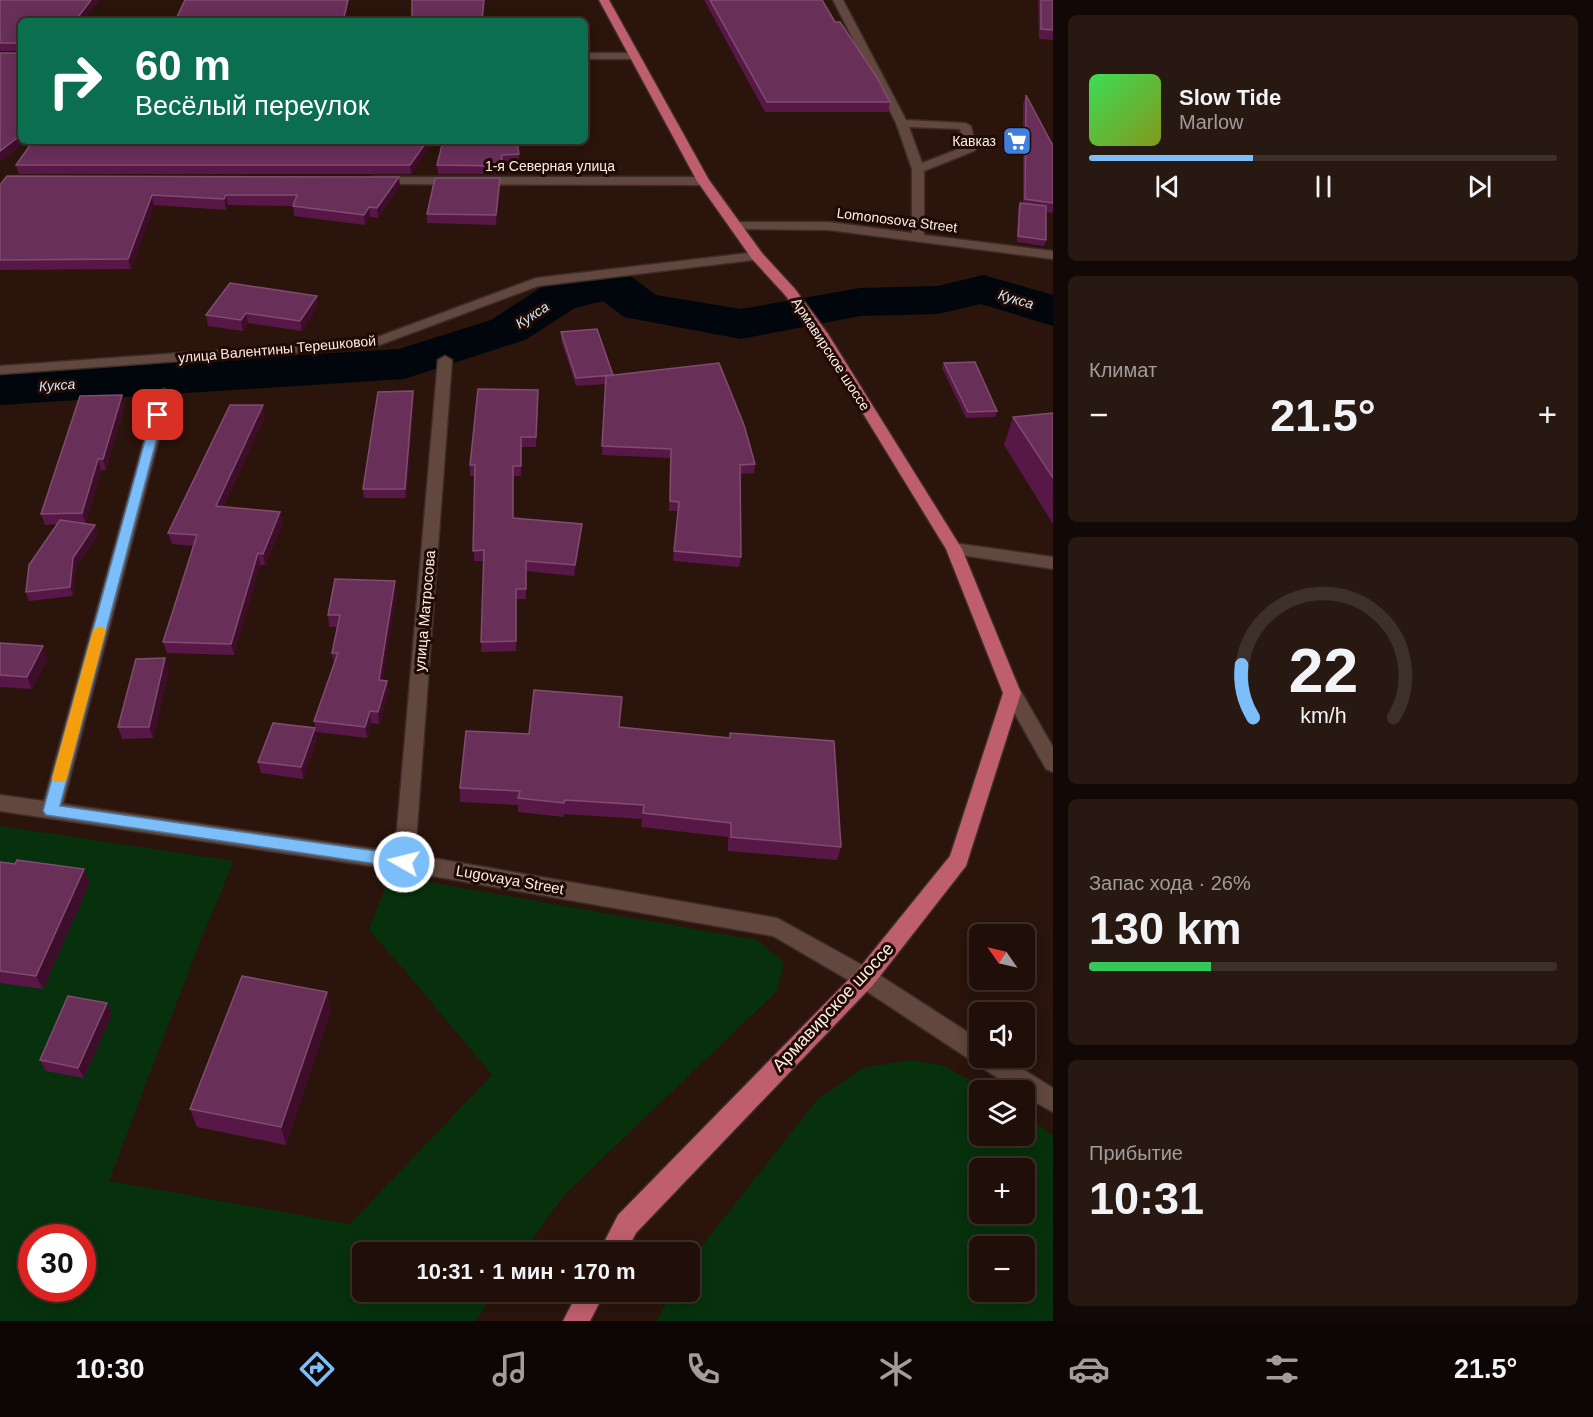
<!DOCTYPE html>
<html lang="ru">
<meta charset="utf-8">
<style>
:root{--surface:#200f09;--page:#281812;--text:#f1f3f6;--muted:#a29c9c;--line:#3d2f2a;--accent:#7cbef9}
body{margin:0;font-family:Arial,sans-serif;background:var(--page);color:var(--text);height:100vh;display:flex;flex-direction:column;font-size:22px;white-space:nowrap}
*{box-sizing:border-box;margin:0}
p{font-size:20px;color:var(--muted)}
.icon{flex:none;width:33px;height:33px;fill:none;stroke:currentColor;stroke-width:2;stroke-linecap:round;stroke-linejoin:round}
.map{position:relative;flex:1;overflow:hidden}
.drawer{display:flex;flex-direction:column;gap:15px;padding:15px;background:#120805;width:540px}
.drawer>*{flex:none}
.banner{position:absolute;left:18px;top:18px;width:570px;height:126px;border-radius:9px;box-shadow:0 3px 15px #0003,0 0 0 2px var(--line);background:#0b6e4f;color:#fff;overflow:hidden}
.needle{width:39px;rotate:304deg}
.fabs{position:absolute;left:969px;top:924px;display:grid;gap:12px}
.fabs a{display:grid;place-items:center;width:66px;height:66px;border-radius:9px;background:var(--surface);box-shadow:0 3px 15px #0003,0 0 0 2px var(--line);font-size:30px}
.speed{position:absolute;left:18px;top:1224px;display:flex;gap:12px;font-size:30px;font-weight:700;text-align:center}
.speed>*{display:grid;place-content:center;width:78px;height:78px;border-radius:50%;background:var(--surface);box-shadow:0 3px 15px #0003,0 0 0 2px var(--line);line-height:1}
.speed .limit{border:9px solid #d22;background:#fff;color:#111}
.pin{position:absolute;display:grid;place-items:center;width:51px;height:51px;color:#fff;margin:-26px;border-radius:12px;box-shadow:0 3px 9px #0006}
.me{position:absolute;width:66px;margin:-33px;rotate:278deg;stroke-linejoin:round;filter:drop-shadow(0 0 4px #0008)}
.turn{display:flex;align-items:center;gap:21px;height:126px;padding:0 18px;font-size:27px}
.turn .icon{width:78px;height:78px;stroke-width:2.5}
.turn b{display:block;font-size:42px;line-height:51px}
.big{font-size:45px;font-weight:800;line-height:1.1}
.drawer .tile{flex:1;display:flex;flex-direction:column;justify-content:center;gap:9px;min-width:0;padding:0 21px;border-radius:9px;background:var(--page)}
.drawer .dial{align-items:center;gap:0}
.dial svg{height:156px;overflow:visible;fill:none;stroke:var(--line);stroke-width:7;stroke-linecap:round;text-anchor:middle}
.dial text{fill:var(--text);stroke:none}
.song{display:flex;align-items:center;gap:18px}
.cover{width:72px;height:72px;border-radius:9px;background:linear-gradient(135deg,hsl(130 70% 55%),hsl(70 70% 35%))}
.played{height:6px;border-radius:3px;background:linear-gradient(90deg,var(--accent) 35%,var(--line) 35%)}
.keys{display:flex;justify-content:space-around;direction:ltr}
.heat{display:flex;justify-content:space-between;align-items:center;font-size:33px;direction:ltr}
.charge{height:9px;border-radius:4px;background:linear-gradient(90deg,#34c759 26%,var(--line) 0)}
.trip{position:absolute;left:352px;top:1242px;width:348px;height:60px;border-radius:9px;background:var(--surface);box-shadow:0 3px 15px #0003,0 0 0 2px var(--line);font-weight:800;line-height:60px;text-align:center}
.tabs{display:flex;height:96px;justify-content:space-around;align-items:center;background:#0d0604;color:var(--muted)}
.tabs .icon{width:42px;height:42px}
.tabs .current{color:var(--accent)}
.tabs b{font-size:27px;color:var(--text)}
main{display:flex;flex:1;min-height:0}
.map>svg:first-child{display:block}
.green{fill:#07310c;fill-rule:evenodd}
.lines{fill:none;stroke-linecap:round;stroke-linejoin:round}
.river{fill:#00060c;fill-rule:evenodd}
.minor-casing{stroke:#3b2c2a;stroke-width:3}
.major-casing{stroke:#3b2c2a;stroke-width:3}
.minor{fill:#61473d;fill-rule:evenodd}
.major{fill:#bf5e6c;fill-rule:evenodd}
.wall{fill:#571848}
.shaded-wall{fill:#3d0d29}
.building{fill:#682f59;stroke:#804c6f;stroke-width:1.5}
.route{fill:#7cbef9;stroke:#517ca2;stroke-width:1.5}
.slow{fill:#f59e0b}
.labels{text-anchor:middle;stroke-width:6;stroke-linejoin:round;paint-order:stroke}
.far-poi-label{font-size:14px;fill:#fdece7;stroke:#200b04;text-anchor:end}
.far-street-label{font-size:14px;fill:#fdece7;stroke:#200b04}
.far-water-label{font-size:14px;font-style:italic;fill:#d2e7f4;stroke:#200b04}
.street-label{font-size:15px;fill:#fdece7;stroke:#200b04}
.near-street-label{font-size:18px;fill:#fdece7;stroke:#200b04}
</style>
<main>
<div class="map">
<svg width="1053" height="1321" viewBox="0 0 1053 1321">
<rect width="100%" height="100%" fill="#2a140c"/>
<path class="green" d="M0 826 234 861 199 944 109 1181 350 1224 492 1075 407 973 369 930 390 875 757 940 784 962 777 991 565 1194 523 1252H363V1292H496L475 1321H0ZM32 1238H82V1288H32Z
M911 1060 942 1065 988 1090H980V1136H1024L1025 1114 1053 1136V1321H656L673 1292H690V1261L817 1100 863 1068ZM980 1168H1024V1214H980ZM980 1246H1024V1292H980Z"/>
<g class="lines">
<path class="river" d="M612 271 629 275 656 295 741 309 860 288 938 286 983 275 1053 295V326L981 304 938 314 860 316 741 339 624 317 603 301 575 308 525 340 404 379 0 405V373L399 349 491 320 542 287Z"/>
<g class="minor-casing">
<path id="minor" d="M833 0H843L906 120 965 123 971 126 976 149 974 151 924 171V235L1053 251V259L829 230 732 229 730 226 732 223 736 222H829L912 233V169L896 123ZM909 127 960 129 964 147 922 163Z
M585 53H633L638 56 633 59H585Z
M375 177H703L709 181 703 185 371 184V178Z
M757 252 762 253 763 256 762 259 538 286 374 347 0 374V366L372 339 536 278Z
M445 356 452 360 415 855 777 918 873 971 980 1040V1058H1005L1053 1088V1112L1024 1096V1090H1016L857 985 773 936 404 871 0 811V795L44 801 157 393 164 389 171 393 63 804 395 852 438 360Z
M954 543 1053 557V569L948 553 946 549 948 545Z
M1012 686 1019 688 1053 747V772L1046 769 1003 693 1005 688Z"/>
</g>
<g class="major-casing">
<path id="major" d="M599 0H609L709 180 762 253 795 289 828 334 962 549 1021 693 966 866 873 985 636 1233 626 1252H599L618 1215 857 971 950 856 1003 693 946 549 815 335 785 295 752 259 697 181Z
M578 1292H605L590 1321H563Z"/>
</g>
<use href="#minor" class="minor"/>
<use href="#major" class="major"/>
</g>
<path class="wall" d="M0 0H99L83 21H21L27 141 0 162V53H19L20 51H0Z
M704 0H822L835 22 890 102 888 112H765Z
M1038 0H1053V40L1039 39Z
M1026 95 1052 144H1053V213L1046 212V240L1044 246 1017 242 1018 209 1020 203H1023V104Z
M33 141H433L411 174H19L16 165Z
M443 141 519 154V163L503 164 501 174H438L437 165Z
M500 178V187L496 225 427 223V214Z
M0 185 400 187 378 218 370 217 365 225 294 216 293 206 228 205 226 210 154 205 131 269 0 270Z
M318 306 302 331 248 323 243 331 208 326 206 315Z
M561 332 613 375 755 464 754 473 740 474 741 557 739 567 673 561 678 511H669L670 458 602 455 606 384 576 386 561 340Z
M944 363 997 411 995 417 966 418 942 368Z
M538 390 536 447H521V476H513V518L582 524 581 534 574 576 526 571V599H516V651L481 652 484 561H474L475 476H470V465Z
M413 391 414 401 406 498H364L363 489Z
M125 405 106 470H101L86 524 95 525 98 534 76 567 73 596 29 601 26 592 57 524 45 525 41 514Z
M263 405 265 416 223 507 280 512 283 523 265 565H260L234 655 167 653 163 642 194 546 172 544 168 533Z
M1053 413V524L1004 445 1013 417Z
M397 593 382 680 387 681 389 692 379 724 371 723 367 738 316 732 314 721 334 664 332 653 337 627H329L328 615Z
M0 643 48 658 32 689 0 687Z
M169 670 153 738 122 739 118 727Z
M619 727 730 738V733L841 847 837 860 728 851V837L641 827 642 819 564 814V817L518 812V805L460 802V788L529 734Z
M315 728 317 739 303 779 261 773 258 762Z
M0 862 15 864 90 882 43 989 0 983Z
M327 992 331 1011 286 1145 197 1127 190 1109Z
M112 1014 84 1078 46 1071 40 1060Z"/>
<path class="shaded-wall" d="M91 0H99L83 21H75Z
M348 0H349L348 9 346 21H343Z
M484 0H485L483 21H482Z
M21 135V141H27L0 162V151Z
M427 141H433L411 174 410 165Z
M399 177 400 187 378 218 377 208Z
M500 178V187L496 225V215Z
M152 195 154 205 131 269 128 259Z
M226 195 228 205 226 210 224 199Z
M369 207 370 217 365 225 364 215Z
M317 296 318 306 302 331 300 321Z
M246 313 248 323 243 331 241 320Z
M413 391 414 401 406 498 405 489Z
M122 395 125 405 106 470 103 459Z
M263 405 265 416 218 517 216 506Z
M98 459 101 470 86 524 82 513Z
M280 512 283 523 265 565 263 554Z
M582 524 581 534 574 576 575 565Z
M95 525 98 534 76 567 73 596 70 587 73 558Z
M258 553 260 565 234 655 231 644Z
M395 581 397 593 381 691 379 680Z
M43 646 48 658 32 689 27 677Z
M165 658 169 670 153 738 149 727Z
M387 681 389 692 379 724 378 712Z
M370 711 371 723 367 738 365 727Z
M315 728 317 739 303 779 301 767Z
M84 869 90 882 43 989 36 976Z
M327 992 331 1011 286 1145 281 1127Z
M107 1003 112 1014 84 1078 78 1068Z"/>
<path class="building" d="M0 0H91L75 21H21V135L0 151V53H19L21 51 20 43H0Z
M185 0H348L343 21H175Z
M412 0H484L482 21H412Z
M710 0H822L835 22H840L876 76 890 102H767Z
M1041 0H1053V30L1041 29Z
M1026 95 1052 144H1053V203L1025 199Z
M33 141H427L410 165H16Z
M443 141H517L519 154 502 155 501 166 437 165Z
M7 176 399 177 377 208 369 207 364 215 293 206 297 195H226L224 199 152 195 128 259 0 260V185Z
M435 178H500L496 215 427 214Z
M1020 203 1046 206V240L1018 236Z
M230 283 317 296 300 321 246 313 241 320 206 315Z
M597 329 613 375 576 378 561 332Z
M975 362 997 411 968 412 944 363Z
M719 363 744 425 755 464 740 465 741 557 674 551 679 502 670 501 671 449 602 446 606 376Z
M478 389 538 390 536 437H521V466H513V518L582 524 575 565 526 561V589H516V641L481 642 484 550 473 551 475 465H470Z
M413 391 405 489H363L378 392Z
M122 395 103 459H98L82 513 41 514 80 396Z
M230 405H263L216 506 280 512 263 554 258 553 231 644 163 642 197 535 168 533Z
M1053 413V478L1013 417Z
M60 520 95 525 73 558 70 587 26 592 29 565Z
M335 579 395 581 379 680 387 681 378 712 370 711 365 727 314 721 338 653H332L340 615H328Z
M0 643 43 646 27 677 0 675Z
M165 658 149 727H118L136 659Z
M534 690 622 697 619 727 730 738V733L834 741 841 847 731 837V823L643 813 644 805 565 800 564 803 518 798 520 791 460 788 466 731 529 734Z
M273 723 315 728 301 767 258 762Z
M17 860 84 869 36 976 0 971V862L15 864Z
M242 976 327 992 281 1127 190 1109Z
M68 996 107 1003 78 1068 40 1060Z"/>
<path class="route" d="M158 412 163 415 60 806 404 855 409 857 412 862 409 866 404 868 46 815 43 811 152 415Z"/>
<path class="slow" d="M100 626 106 630 67 778 65 782H55L52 778 93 630Z"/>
<defs>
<g id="supermarket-square" transform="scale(1.5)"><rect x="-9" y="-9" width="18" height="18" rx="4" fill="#3f7fe0" stroke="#200b04"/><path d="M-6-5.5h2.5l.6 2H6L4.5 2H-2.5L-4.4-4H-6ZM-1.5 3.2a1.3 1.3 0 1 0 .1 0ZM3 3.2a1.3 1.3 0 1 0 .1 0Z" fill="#fff"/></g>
</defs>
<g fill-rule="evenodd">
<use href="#supermarket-square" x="1017" y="141"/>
</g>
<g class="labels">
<g class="far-poi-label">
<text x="996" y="146">Кавказ</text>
</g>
<g class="far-street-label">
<text x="550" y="171">1-я Северная улица</text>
<text transform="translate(897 220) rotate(7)" y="5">Lomonosova Street</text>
<text transform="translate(277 349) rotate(-5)" y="5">улица Валентины Терешковой</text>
<text transform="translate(831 354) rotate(57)" y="5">Армавирское шоссе</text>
</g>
<g class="far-water-label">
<text transform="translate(1016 299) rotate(17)" y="5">Кукса</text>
<text transform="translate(532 315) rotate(-33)" y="5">Кукса</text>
<text transform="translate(57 385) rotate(-4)" y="5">Кукса</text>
</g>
<g class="street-label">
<text transform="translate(425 611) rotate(-85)" y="5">улица Матросова</text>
<text transform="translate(510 880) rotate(10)" y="5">Lugovaya Street</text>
</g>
<g class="near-street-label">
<text transform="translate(833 1007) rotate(-47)" y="6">Армавирское шоссе</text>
</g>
</g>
</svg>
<div class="fabs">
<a><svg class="needle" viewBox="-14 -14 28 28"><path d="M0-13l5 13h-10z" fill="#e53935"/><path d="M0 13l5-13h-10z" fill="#a29c9c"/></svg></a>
<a><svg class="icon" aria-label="sound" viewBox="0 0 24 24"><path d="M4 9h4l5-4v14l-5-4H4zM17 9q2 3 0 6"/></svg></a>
<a><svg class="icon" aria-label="layers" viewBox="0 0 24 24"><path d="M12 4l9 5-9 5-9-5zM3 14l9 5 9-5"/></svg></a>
<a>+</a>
<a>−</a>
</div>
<div class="speed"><div class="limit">30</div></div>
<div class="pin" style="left:158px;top:415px;background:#d93025"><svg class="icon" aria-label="arrive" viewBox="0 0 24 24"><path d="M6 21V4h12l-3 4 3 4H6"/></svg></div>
<svg class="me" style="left:404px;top:862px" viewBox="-20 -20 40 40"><circle r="17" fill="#7cbef9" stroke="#fff" stroke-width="3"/><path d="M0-11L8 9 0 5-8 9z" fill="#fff"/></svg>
<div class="trip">10:31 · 1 мин · 170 m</div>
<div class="banner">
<div class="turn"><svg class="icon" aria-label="right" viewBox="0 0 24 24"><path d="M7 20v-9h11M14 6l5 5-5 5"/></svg><div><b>60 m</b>Весёлый переулок</div></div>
</div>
</div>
<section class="drawer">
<div class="tile">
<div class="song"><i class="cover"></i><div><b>Slow Tide</b><p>Marlow</p></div></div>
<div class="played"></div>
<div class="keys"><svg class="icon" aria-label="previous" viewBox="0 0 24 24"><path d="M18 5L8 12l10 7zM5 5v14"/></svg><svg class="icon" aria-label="pause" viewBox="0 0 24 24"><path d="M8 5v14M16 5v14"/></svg><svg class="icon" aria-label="next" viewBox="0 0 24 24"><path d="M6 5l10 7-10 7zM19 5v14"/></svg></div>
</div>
<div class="tile"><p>Климат</p>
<div class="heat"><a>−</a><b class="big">21.5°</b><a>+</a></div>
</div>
<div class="tile dial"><svg viewBox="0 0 100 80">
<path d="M14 69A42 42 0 1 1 86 69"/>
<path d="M14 69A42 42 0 0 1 8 42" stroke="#7cbef9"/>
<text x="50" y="56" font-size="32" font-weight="700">22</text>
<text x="50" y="72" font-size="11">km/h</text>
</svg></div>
<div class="tile"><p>Запас хода · 26%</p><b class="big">130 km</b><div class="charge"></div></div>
<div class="tile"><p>Прибытие</p><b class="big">10:31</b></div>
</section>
</main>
<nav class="tabs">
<b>10:30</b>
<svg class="icon current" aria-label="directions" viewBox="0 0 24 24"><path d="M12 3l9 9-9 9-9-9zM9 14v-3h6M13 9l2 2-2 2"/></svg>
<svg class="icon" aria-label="music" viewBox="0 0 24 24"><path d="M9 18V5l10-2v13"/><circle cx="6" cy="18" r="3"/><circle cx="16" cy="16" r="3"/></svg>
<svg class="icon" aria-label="phone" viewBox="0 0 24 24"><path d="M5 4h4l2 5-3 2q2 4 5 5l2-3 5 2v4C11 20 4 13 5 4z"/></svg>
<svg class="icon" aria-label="climate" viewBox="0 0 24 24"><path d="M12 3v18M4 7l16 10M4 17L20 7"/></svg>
<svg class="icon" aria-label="car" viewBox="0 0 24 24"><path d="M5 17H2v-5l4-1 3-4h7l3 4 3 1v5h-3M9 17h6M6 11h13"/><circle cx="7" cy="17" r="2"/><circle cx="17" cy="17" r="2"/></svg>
<svg class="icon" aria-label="filters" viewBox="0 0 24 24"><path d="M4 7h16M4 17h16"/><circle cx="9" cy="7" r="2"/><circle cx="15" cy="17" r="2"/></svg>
<b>21.5°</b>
</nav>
